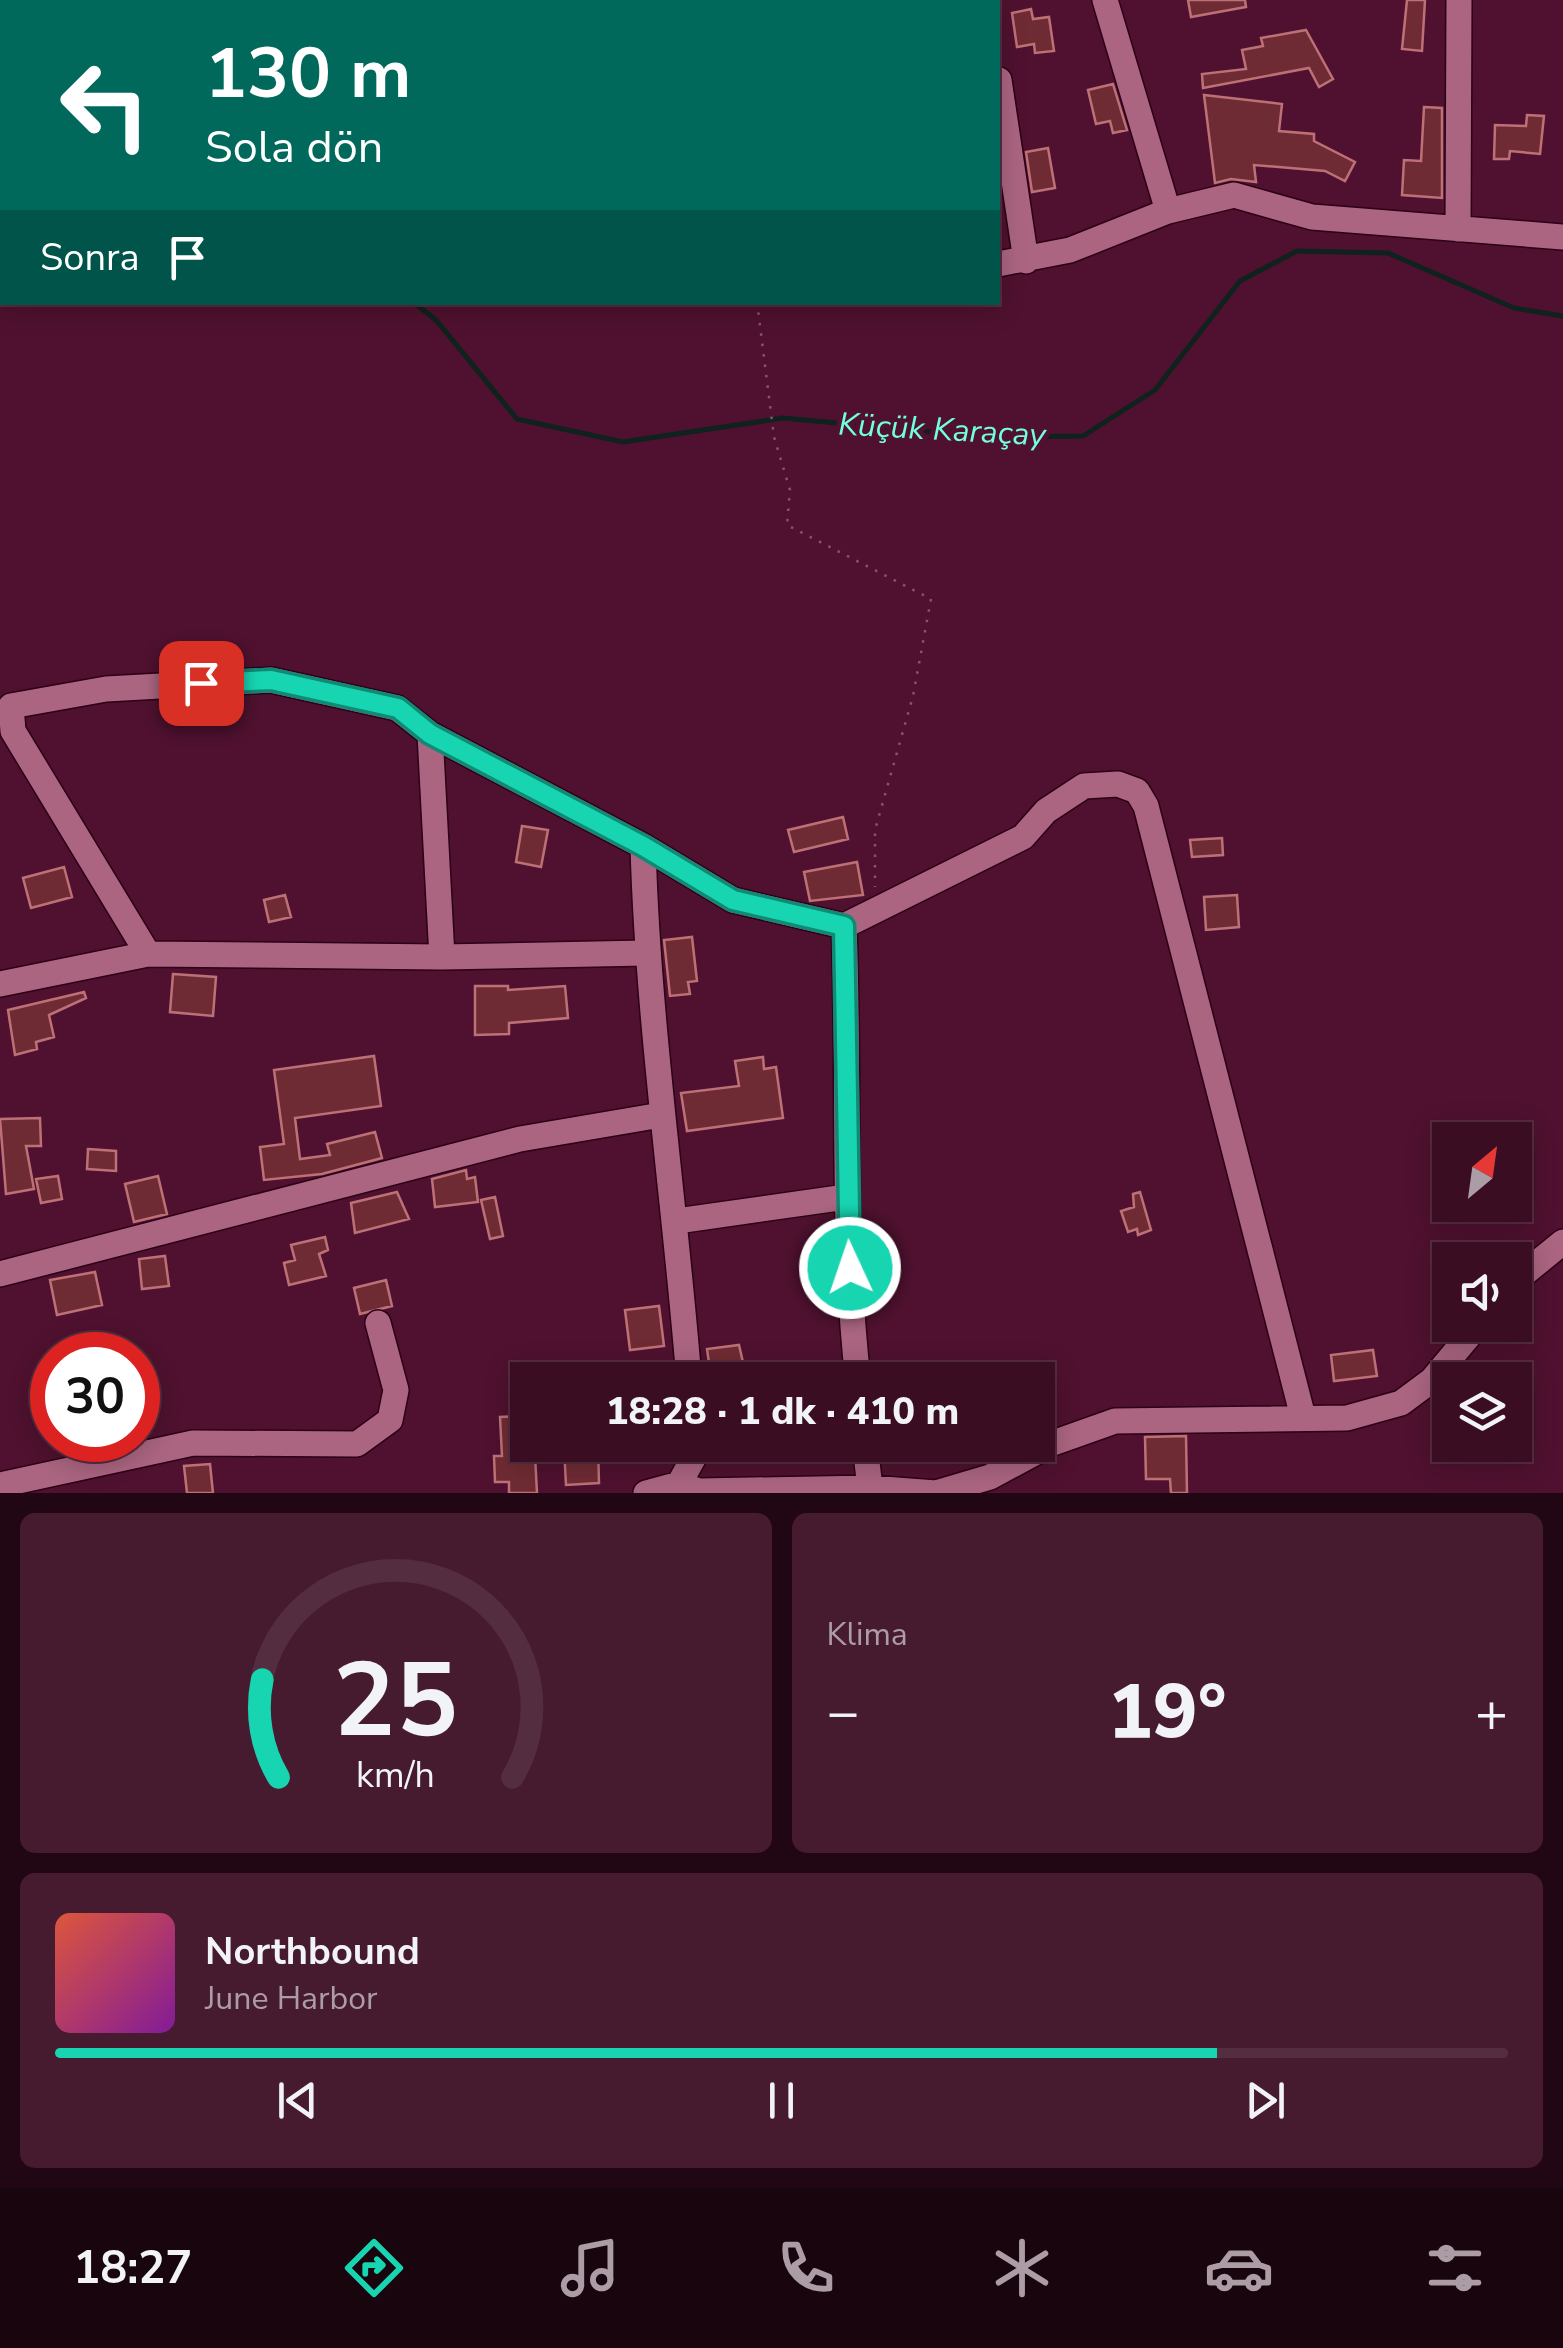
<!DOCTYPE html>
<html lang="tr">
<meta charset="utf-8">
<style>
:root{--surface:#3b0d23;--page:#461b30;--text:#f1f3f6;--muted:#ac9ca6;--line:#542d41;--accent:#18d5b2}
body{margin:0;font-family:"Nunito Sans",sans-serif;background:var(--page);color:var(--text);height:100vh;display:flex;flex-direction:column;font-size:38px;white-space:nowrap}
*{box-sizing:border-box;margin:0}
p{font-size:32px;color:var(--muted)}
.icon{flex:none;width:55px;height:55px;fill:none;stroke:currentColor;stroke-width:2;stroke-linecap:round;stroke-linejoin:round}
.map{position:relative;height:1493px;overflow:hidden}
.details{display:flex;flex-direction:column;gap:20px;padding:20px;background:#200713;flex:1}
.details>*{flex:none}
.hud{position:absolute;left:0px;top:0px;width:1000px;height:305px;box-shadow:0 5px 25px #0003,0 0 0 2px var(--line);background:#00695c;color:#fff;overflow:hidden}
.needle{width:65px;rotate:29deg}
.buttons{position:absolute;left:1432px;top:1122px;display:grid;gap:20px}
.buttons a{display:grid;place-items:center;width:100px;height:100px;border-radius:0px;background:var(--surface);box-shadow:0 5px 25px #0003,0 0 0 2px var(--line);font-size:50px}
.speed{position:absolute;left:30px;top:1332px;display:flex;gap:20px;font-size:50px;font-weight:700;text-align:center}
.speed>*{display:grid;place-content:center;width:130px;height:130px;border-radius:50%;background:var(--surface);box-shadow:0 5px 25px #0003,0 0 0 2px var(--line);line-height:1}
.speed .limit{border:15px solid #d22;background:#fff;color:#111}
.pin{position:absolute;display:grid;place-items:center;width:85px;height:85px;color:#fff;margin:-42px;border-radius:20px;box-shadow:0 5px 15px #0006}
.me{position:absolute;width:110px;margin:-55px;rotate:357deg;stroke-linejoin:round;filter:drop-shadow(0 0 8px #0008)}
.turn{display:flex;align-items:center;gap:35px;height:210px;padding:0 40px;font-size:45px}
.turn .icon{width:130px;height:130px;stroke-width:2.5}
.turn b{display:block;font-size:70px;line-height:85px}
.then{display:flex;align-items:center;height:95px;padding:0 40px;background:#0003;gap:20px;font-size:38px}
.big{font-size:75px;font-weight:800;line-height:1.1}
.details .card{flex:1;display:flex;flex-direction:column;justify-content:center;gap:15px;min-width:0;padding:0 35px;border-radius:15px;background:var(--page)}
.details .dial{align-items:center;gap:0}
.dial svg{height:260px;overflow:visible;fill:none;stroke:var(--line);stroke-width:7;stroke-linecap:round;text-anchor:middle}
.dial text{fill:var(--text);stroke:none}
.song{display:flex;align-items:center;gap:30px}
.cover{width:120px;height:120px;border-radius:15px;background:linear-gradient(135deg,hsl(10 70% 55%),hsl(290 70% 35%))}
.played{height:10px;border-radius:5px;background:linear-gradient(90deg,var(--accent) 80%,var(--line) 80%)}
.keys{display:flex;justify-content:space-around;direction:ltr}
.heat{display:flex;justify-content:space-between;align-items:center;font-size:55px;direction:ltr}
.details .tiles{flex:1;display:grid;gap:20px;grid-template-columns:1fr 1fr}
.card:last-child{grid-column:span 2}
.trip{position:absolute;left:510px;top:1362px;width:545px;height:100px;border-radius:0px;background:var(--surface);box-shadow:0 5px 25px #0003,0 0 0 2px var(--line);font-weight:800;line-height:100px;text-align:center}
.dock{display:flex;height:160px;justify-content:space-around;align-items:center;background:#18050e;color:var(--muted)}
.dock .icon{width:70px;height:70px}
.dock .on{color:var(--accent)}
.dock b{font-size:45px;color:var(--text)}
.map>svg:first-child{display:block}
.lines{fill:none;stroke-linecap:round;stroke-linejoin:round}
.stream{stroke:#0f221d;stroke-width:5}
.building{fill:#6f2b33;stroke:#bd7177;stroke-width:2.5}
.minor-casing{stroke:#2d0117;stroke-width:28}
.path{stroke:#85556c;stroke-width:2.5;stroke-dasharray:2.5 8;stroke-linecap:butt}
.minor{stroke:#ab6581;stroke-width:25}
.route-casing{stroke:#108a74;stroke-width:25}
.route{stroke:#18d5b2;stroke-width:18}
.labels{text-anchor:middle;stroke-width:10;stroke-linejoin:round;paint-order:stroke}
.water-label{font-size:32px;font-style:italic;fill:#71ffdd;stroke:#4f112f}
</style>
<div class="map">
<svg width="1563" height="1493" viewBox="0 0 1563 1493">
<rect width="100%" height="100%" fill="#4f112f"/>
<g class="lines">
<path class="stream" d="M0 213 2 215
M413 302 436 320 517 419 623 442 783 418 989 437 1083 436 1155 390 1240 281 1297 251 1388 253 1514 308 1563 316"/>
</g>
<path class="building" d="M1188 0H1245L1246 7 1191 17Z
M1407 0H1425L1422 51 1402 49Z
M1031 9 1033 19 1049 17 1054 51 1035 53 1034 44 1017 47 1012 13Z
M1306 30 1333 79 1319 87 1309 68 1203 88 1202 74 1246 69 1242 50 1263 46 1261 38Z
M1113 84 1127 130 1113 133 1110 121 1096 124 1088 90Z
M1204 95 1282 104 1279 131 1314 134V141L1355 162 1345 181 1325 171 1254 165 1256 182 1231 179 1215 183Z
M1424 107 1442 108V198L1402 195 1404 160 1421 161Z
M1527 115 1544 116 1540 154 1510 151 1509 159H1494L1495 125 1526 126Z
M1048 148 1055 188 1032 192 1026 152Z
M843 817 848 839 794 852 788 830Z
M522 826 548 830 541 867 516 862Z
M1222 838 1223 855 1192 857 1190 840Z
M857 862 863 895 810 901 804 872Z
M64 867 72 897 31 908 23 878Z
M285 895 291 917 269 922 264 900Z
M1237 895 1239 927 1206 930 1204 897Z
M692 937 697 981 688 982 690 994 670 996 664 940Z
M173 974 216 977 213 1016 170 1012Z
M475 986H508V990L565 986 568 1018 509 1023V1034L475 1035Z
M84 992 86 998 49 1015 54 1037 36 1042 37 1049 15 1055 8 1010Z
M374 1056 381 1106 295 1118 300 1159 330 1155 327 1144 375 1132 382 1158 322 1174 264 1180 260 1147 284 1144 274 1070Z
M763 1057 764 1069 776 1067 783 1118 687 1131 681 1093 739 1086 735 1061Z
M40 1118 41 1146H26L34 1189 6 1194 0 1119Z
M88 1149 116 1151V1171L87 1169Z
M466 1170 467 1179 475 1177 478 1202 435 1207 432 1179Z
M58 1176 62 1199 41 1203 36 1179Z
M158 1176 167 1214 134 1222 125 1184Z
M397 1192 409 1219 355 1233 351 1203Z
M1140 1192 1151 1230 1138 1235 1137 1229 1128 1232 1121 1211 1134 1207 1133 1194Z
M495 1197 503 1236 490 1239 481 1200Z
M325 1237 328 1250 319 1254 326 1276 289 1285 284 1263 295 1260 291 1245Z
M165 1256 169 1286 142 1289 139 1259Z
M95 1272 102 1305 57 1315 50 1280Z
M386 1280 392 1306 360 1314 354 1288Z
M659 1306 664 1346 630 1350 625 1310Z
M739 1345 745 1371 711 1377 707 1349Z
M1373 1350 1377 1376 1334 1381 1331 1355Z
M525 1416 527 1455H535L537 1493H509V1482H495L494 1456H502L500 1417Z
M1186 1436 1187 1493H1171L1170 1479H1146L1145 1437Z
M598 1446 599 1483 566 1485 564 1447Z
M210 1464 213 1493H187L184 1466Z"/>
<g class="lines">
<g class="minor-casing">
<path id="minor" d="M114 0 117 2
M518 0 520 2
M1105 0 1168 211
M142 2 143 0
M413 2V0
M838 2V0
M999 80 1026 261
M1458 229 1459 0
M998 264 1070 250 1168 211 1234 195 1312 217 1563 237
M430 734 442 957
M643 846 733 900 844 926 1023 837 1046 811 1084 786 1118 784 1137 791 1146 806 1303 1417
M844 926C850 1077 841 1229 858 1380
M148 954 13 731 11 706 106 689 271 680 397 708 430 734 643 846C648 1025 675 1202 689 1380
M0 984 148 954 442 957 646 953
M677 1221 846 1197
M0 1274 520 1139 661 1115
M1515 1281 1563 1242
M865 1445 870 1488
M679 1484 699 1491 870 1488 936 1493 990 1477 1053 1443 1115 1421 1347 1418 1401 1403 1432 1380 1478 1325
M0 1485 193 1443 357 1444 390 1420 396 1390 378 1323
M646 1493 679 1484 694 1457V1445"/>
</g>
<path class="path" d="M757 302 774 437 790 490 787 525 931 599 913 696 875 830V887"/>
<use href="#minor" class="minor"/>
</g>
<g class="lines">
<g class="route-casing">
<path id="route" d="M201 683 271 680 398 708 430 734 643 846 733 900 844 926 850 1268"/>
</g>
<use href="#route" class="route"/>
</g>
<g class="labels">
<g class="water-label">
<text transform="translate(942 429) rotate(3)" y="11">Küçük Karaçay</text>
</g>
</g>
</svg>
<div class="buttons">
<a><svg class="needle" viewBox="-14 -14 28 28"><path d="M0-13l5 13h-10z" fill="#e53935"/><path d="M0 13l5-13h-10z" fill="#ac9ca6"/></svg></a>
<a><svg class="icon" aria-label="sound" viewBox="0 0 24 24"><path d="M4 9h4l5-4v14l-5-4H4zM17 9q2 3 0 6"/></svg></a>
<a><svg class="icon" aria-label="layers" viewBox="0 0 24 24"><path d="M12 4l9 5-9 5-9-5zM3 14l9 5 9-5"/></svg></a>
</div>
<div class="speed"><div class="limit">30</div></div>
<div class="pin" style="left:201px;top:683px;background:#d93025"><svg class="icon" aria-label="arrive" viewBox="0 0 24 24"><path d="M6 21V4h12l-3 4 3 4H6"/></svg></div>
<svg class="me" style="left:850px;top:1268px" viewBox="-20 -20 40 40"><circle r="17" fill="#18d5b2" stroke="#fff" stroke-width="3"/><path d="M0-11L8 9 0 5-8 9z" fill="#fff"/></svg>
<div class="trip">18:28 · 1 dk · 410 m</div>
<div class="hud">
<div class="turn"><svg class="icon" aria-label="left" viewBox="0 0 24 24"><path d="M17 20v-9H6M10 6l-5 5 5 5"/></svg><div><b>130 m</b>Sola dön</div></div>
<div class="then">Sonra<svg class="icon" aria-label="arrive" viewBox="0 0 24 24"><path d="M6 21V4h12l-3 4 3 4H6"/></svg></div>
</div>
</div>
<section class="details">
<div class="tiles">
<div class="card dial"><svg viewBox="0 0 100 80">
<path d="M14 69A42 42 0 1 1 86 69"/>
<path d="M14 69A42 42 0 0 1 9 39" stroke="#18d5b2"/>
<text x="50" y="56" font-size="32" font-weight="700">25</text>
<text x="50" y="72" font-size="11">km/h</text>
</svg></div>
<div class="card"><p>Klima</p>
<div class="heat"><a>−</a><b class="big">19°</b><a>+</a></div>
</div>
<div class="card">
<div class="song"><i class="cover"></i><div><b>Northbound</b><p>June Harbor</p></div></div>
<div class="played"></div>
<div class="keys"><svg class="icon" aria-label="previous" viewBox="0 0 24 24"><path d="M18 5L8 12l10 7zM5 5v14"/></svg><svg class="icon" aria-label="pause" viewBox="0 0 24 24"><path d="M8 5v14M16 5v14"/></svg><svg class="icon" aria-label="next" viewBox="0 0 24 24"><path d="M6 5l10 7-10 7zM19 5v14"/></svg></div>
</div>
</div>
</section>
<nav class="dock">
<b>18:27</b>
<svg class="icon on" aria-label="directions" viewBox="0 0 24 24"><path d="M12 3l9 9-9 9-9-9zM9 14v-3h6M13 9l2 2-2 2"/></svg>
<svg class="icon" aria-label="music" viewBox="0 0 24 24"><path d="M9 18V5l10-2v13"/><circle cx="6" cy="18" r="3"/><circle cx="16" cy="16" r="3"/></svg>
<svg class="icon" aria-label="phone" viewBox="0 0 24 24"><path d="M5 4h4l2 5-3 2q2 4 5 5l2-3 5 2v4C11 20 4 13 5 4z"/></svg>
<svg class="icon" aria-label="climate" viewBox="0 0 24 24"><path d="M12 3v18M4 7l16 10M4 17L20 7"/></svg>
<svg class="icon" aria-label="car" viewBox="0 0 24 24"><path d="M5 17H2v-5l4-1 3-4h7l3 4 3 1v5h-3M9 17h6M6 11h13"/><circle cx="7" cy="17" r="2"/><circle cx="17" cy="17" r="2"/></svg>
<svg class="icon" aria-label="filters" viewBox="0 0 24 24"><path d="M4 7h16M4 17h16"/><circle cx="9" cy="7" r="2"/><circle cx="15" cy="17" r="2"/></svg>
</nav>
